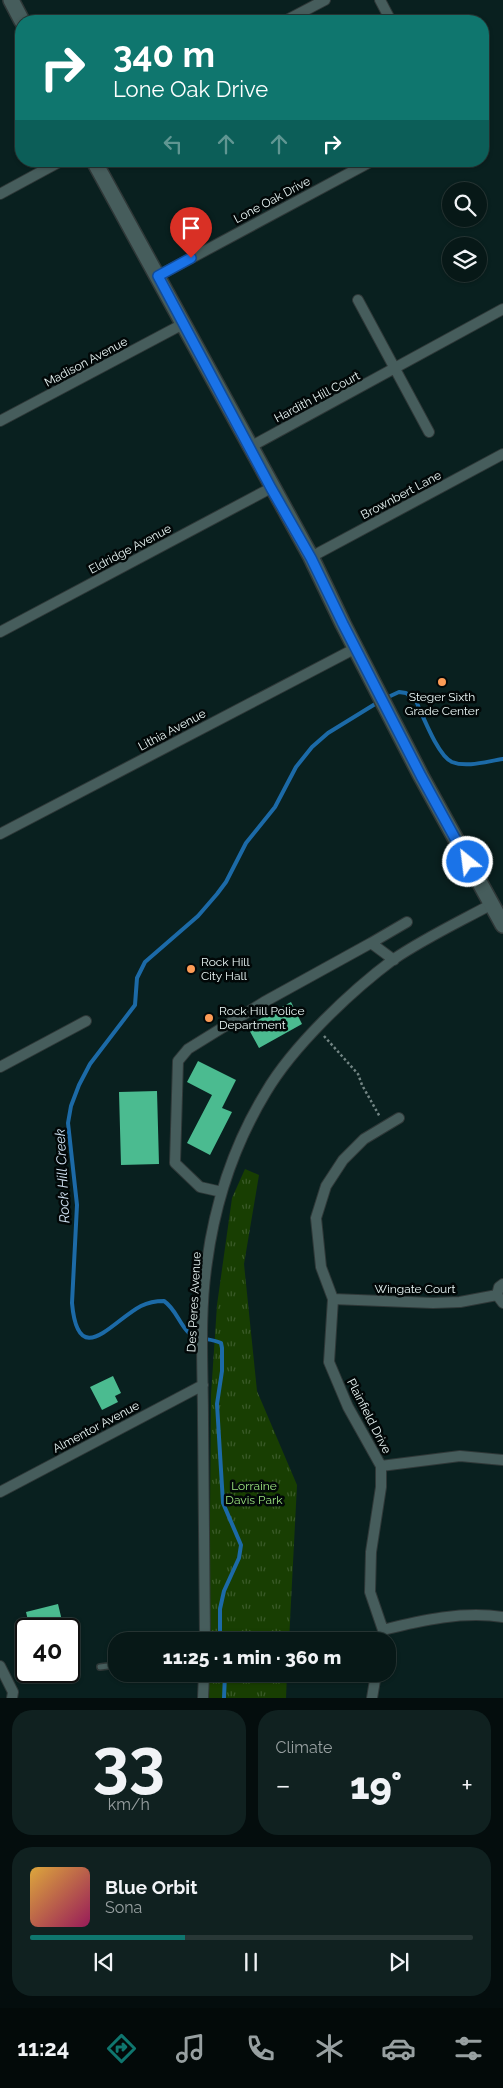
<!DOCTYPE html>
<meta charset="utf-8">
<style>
:root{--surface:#071817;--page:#102120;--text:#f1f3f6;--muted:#98a0a1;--line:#283736;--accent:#0f766e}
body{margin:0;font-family:Raleway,sans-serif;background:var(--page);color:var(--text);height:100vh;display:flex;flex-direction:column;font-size:19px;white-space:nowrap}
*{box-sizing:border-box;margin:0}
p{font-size:16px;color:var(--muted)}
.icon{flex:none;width:28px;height:28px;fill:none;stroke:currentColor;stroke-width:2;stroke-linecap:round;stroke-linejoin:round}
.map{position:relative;height:1698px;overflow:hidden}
.panel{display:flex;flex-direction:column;gap:12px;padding:12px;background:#040d0d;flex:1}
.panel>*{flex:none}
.hud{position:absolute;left:15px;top:15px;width:474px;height:152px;border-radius:20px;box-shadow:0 1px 4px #0004,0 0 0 1px var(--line);background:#0f766e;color:#fff;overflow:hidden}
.controls{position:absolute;left:442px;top:182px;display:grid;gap:10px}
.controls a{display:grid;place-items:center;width:45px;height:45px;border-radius:50%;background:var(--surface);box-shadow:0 1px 4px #0004,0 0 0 1px var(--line);font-size:25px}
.speed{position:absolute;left:15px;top:1618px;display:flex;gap:10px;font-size:25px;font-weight:700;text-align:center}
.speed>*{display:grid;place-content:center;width:65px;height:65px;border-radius:50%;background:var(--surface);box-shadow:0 1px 4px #0004,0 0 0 1px var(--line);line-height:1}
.speed .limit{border:2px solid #111;border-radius:8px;background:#fff;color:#111}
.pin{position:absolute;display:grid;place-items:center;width:42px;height:42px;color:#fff;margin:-51px -21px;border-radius:50% 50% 50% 0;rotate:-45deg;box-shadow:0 0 5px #0007}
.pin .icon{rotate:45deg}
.me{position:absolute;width:55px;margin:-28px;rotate:331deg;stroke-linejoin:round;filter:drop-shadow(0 0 4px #0008)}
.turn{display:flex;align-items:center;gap:18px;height:105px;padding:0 15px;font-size:22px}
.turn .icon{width:65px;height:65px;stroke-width:2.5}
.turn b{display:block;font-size:35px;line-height:42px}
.lanes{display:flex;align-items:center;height:48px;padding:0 15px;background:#0003;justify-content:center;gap:25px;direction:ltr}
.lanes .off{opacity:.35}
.big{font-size:38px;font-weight:800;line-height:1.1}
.panel .card{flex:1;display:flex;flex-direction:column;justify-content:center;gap:8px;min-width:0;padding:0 18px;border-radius:20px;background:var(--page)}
.panel .dial{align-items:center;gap:0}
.dial b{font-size:65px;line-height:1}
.song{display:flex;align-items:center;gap:15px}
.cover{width:60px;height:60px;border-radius:8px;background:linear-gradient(135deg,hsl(40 70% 55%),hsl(330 70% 35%))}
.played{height:5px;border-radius:2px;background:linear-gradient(90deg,var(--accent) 35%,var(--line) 35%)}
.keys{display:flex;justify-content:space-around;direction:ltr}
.heat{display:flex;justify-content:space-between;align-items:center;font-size:28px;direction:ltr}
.panel .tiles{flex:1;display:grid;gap:12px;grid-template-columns:1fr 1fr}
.card:last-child{grid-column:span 2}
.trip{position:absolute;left:108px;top:1632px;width:288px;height:50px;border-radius:20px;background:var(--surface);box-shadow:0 1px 4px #0004,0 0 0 1px var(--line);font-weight:800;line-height:50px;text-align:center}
.tabs{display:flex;height:80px;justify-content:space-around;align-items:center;background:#030a09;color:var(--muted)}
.tabs .icon{width:35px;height:35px}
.tabs .current{color:var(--accent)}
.tabs b{font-size:22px;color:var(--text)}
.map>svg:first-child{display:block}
.park{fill:url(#park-tufts)}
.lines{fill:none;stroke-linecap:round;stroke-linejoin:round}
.stream{stroke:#1c6aa7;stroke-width:4}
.building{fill:#4bbb90}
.lane-casing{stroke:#2f3838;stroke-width:8}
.street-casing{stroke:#2f3838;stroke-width:12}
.secondary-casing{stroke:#2f3838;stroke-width:18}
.path{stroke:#738584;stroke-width:2.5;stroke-dasharray:2.5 2.5;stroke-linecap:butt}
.lane{stroke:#465d5c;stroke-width:5}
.street{stroke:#465d5c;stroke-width:10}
.secondary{stroke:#465d5c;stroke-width:15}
.route-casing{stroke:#114b97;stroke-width:12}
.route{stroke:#1a73e8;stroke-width:9}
.poi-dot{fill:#fd9c56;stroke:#020808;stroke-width:2}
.labels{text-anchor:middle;stroke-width:5;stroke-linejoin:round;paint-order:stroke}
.street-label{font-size:12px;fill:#e9f6f5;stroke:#020808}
.poi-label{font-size:12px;fill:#e9f6f5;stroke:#020808;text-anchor:start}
.park-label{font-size:12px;fill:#9de580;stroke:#020808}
.water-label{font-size:14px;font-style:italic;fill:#d2e4f5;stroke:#020808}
</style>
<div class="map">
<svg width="503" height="1698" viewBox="0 0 503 1698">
<defs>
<pattern id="park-tufts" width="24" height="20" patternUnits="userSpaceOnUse" patternTransform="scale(1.25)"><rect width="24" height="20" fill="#183e02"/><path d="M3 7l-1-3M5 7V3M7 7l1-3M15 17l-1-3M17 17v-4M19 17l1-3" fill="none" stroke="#3a5a28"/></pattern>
</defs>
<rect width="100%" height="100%" fill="#09201f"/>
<path class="park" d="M245 1169 259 1175 244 1264 257 1391 297 1485 289 1641H209L211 1395 217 1305 232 1198Z
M208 1674H287L286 1698H207Z"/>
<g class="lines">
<path class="stream" d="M386 698 399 692 406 693 416 701C423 716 438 756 452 762 467 768 488 761 503 759
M220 1641V1609L224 1591 239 1558 241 1545 223 1503 217 1404 222 1371V1348L221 1343C211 1338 197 1340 189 1333 179 1324 176 1309 164 1301 155 1301 149 1302 141 1306 112 1321 78 1371 72 1303L77 1205 68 1123 71 1106 79 1085 90 1064 135 1005 137 978 145 962 198 916 217 894 226 882 246 843 275 807 296 767 312 747 328 733 380 701
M224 1698 225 1674"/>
</g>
<path class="building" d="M291 1002 302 1024 259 1048 247 1026Z
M198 1061 236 1080 222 1108 232 1112 210 1155 187 1143 212 1095 187 1082Z
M157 1091 159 1164 121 1165 119 1092Z
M113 1376 121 1393 115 1396 118 1402 102 1410 90 1387Z
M58 1604 64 1629H30L26 1612Z"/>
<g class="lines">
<g class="lane-casing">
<path id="lane" d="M100 1667 116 1665"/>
</g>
<g class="street-casing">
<path id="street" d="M380 0 391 21
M285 21 325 0
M0 194 61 161
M158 276 372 161
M358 300 429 432
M0 421 183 324
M250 447 503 309
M311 557 503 454
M0 632 271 488
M0 834 356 648
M371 943 407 922
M0 1067 86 1021
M222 1192 200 1187 175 1163 178 1061 188 1049 264 1002 371 943 394 960
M503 1284 499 1287 497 1295 503 1303
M333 1299 433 1303 460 1302 497 1295
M381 1466 460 1456 503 1460
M0 1492 203 1385
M383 1630C422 1620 463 1611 503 1617
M205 1641C204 1568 204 1495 203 1421 203 1369 199 1314 207 1262 215 1203 235 1143 266 1092 293 1046 351 991 394 959 425 938 459 922 492 904
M381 1641 383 1630 370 1592 371 1552 381 1487V1466L348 1407 329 1362 333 1299 321 1267 316 1218 326 1186 343 1160 364 1139 399 1118
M0 1666 13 1692 12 1698
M203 1698 204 1674
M372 1698 376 1674"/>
</g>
<g class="secondary-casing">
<path id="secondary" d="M11 0 22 21
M94 161 311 557 343 624 421 776 503 925"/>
</g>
<path class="path" d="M324 1036 358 1074 362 1085 380 1117"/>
<use href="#lane" class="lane"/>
<use href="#street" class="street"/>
<use href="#secondary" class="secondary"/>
</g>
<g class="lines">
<g class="route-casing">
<path id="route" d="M191 258 158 276 271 488 311 558 343 624 421 776 468 862"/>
</g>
<use href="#route" class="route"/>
</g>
<g class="poi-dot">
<circle cx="442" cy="682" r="5"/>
<circle cx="191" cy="969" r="5"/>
<circle cx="209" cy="1018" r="5"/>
</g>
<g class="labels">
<g class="street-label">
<text transform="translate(272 200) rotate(-28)" y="4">Lone Oak Drive</text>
<text transform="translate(86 362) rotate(-28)" y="4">Madison Avenue</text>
<text transform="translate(317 397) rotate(-28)" y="4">Hardith Hill Court</text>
<text transform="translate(401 495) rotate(-28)" y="4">Brownbert Lane</text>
<text transform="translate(130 549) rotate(-28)" y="4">Eldridge Avenue</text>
<text transform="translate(172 730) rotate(-28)" y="4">Lithia Avenue</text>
<text x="415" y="1293">Wingate Court</text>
<text transform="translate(194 1302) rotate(-87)" y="4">Des Peres Avenue</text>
<text transform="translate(369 1416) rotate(63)" y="4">Plainfield Drive</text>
<text transform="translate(96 1427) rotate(-28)" y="4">Almentor Avenue</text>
</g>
<g class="poi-label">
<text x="442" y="701" text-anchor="middle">Steger Sixth<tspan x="442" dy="14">Grade Center</tspan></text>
<text x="201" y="966">Rock Hill<tspan x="201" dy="14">City Hall</tspan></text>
<text x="219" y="1015">Rock Hill Police<tspan x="219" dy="14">Department</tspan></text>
</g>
<g class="park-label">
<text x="254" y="1490">Lorraine<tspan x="254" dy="14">Davis Park</tspan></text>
</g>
<g class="water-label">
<text transform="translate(62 1176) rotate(-93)" y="5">Rock Hill Creek</text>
</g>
</g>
</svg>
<div class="controls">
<a><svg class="icon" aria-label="search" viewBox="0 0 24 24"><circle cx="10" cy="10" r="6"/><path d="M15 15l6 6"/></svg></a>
<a><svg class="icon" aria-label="layers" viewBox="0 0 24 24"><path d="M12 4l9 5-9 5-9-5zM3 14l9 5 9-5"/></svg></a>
</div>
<div class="speed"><div class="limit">40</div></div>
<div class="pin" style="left:191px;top:258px;background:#d93025"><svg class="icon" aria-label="arrive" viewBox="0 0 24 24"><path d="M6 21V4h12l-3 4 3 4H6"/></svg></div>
<svg class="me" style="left:468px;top:862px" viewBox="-20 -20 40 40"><circle r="17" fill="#1a73e8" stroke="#fff" stroke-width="3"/><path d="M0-11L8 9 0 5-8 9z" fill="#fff"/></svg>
<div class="trip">11:25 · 1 min · 360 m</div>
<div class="hud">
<div class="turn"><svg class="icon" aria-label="right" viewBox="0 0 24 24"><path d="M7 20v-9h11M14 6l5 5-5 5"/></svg><div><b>340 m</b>Lone Oak Drive</div></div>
<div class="lanes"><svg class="icon off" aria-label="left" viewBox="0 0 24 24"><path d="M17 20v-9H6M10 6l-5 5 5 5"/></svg><svg class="icon off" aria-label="ahead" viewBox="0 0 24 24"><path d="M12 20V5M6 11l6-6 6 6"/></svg><svg class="icon off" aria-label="ahead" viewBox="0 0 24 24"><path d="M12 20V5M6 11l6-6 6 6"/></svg><svg class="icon" aria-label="right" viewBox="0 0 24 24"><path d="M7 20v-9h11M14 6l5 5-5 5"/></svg></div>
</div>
</div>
<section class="panel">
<div class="tiles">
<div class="card dial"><b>33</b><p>km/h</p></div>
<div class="card"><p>Climate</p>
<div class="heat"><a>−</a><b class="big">19°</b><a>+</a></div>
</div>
<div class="card">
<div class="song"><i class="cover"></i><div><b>Blue Orbit</b><p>Sona</p></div></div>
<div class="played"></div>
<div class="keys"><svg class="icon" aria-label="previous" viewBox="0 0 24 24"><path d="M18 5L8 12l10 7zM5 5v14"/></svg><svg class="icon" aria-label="pause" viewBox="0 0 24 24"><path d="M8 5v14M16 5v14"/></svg><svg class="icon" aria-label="next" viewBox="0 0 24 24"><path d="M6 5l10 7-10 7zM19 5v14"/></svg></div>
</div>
</div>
</section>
<nav class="tabs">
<b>11:24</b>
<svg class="icon current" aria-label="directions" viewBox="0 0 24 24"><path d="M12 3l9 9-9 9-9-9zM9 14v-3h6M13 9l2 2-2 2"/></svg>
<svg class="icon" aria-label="music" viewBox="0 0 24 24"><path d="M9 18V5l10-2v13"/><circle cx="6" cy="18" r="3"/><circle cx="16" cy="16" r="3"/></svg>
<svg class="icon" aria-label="phone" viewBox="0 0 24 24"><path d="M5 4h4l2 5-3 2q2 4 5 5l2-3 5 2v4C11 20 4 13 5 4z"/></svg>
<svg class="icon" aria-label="climate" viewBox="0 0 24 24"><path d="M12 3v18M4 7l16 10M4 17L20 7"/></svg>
<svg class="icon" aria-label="car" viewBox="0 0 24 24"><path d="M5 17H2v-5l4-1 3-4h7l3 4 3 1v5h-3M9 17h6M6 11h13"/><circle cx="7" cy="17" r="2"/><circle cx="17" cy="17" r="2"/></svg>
<svg class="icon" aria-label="filters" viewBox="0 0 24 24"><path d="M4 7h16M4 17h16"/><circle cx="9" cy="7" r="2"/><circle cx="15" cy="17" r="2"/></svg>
</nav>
